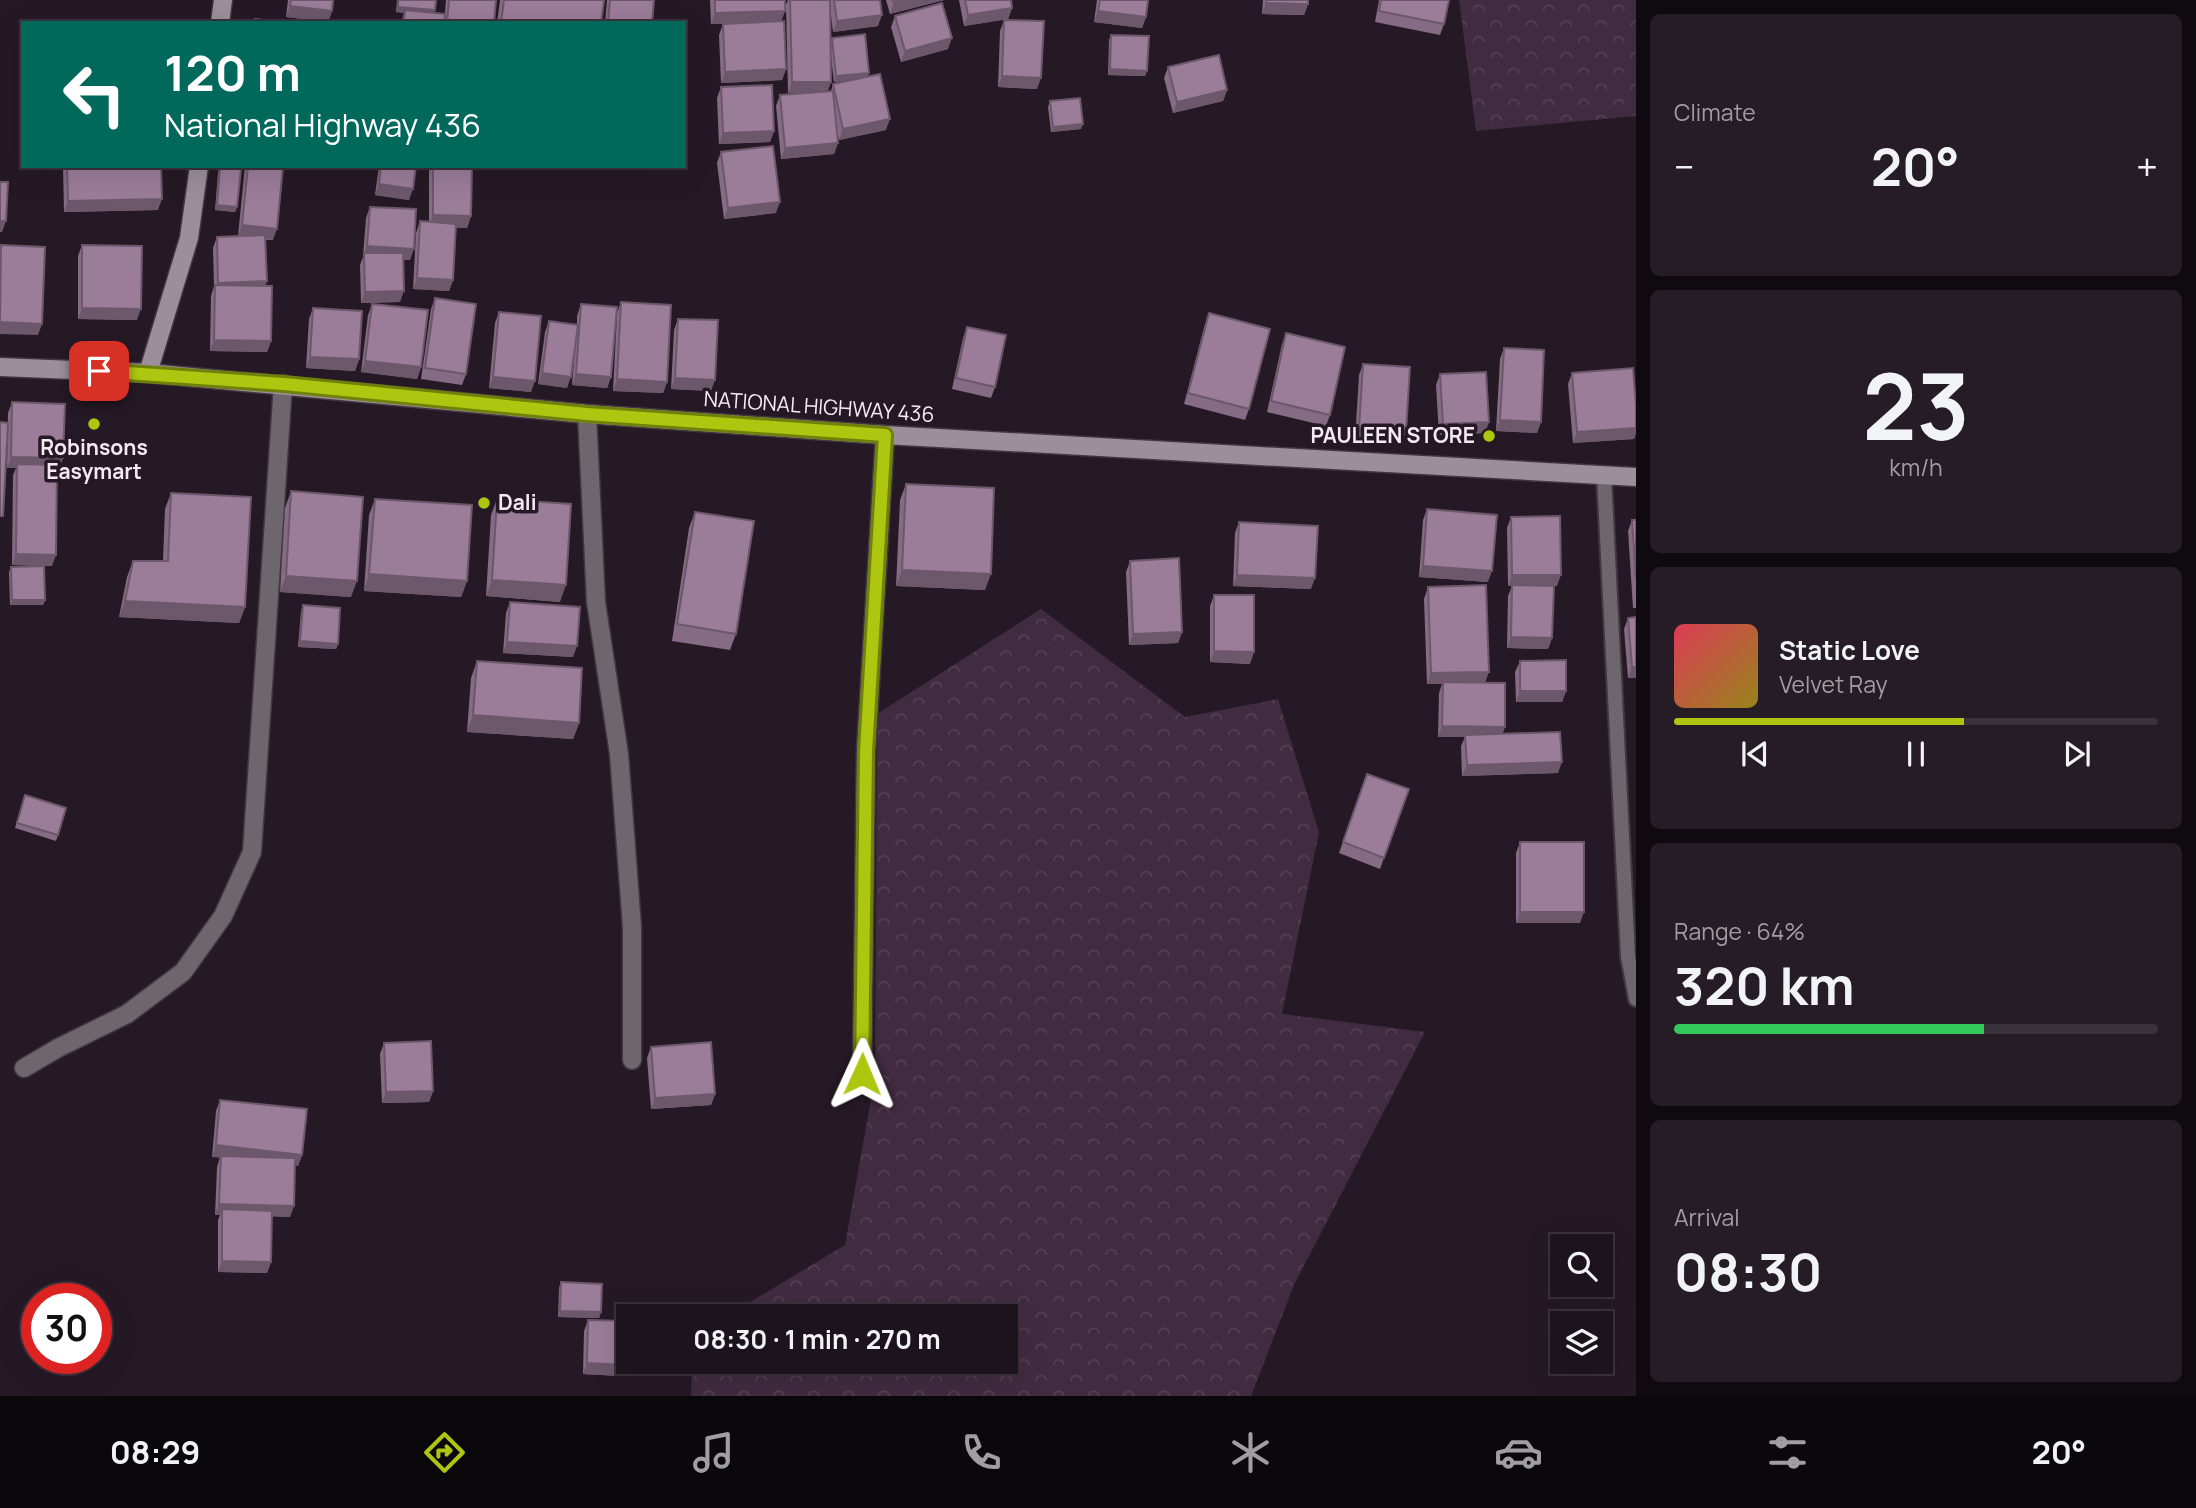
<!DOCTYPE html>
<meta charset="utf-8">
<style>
:root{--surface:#1c131c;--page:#251c25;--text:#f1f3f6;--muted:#a09ea3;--line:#3a323b;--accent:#adc60f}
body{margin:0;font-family:Manrope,sans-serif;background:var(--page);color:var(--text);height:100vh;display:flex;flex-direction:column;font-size:26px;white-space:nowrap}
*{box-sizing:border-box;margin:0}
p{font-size:23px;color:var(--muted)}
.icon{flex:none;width:38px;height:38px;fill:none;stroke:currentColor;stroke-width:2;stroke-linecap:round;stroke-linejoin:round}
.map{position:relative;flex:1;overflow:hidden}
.details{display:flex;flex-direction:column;gap:14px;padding:14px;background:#0f0a0f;width:560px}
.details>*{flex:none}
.top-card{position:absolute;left:21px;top:21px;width:665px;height:147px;border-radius:0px;box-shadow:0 7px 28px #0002,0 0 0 2px var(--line);background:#00695c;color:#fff;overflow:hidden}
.fabs{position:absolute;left:1550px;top:1234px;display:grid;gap:14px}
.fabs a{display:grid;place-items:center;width:63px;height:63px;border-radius:0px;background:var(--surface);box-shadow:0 7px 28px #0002,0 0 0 2px var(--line);font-size:35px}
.speed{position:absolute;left:21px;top:1283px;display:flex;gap:14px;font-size:35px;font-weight:700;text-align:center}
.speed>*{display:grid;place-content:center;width:91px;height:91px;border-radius:50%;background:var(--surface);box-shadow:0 7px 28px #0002,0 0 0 2px var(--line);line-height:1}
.speed .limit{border:10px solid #d22;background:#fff;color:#111}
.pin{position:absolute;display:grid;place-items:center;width:60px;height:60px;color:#fff;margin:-30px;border-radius:14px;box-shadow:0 4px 10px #0006}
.me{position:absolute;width:77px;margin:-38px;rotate:1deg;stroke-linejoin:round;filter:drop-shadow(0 0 5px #0008)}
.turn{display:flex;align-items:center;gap:24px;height:147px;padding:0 28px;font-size:32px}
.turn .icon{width:91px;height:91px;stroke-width:2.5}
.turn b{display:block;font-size:49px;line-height:60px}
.big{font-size:52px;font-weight:700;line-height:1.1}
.details .widget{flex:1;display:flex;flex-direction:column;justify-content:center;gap:10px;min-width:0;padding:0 24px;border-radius:10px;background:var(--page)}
.details .dial{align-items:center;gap:0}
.dial b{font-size:91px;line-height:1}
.song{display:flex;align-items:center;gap:21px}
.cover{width:84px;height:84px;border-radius:10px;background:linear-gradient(135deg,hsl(350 70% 55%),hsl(50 70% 35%))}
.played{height:7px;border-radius:4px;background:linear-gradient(90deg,var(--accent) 60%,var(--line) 60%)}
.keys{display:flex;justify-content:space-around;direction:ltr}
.heat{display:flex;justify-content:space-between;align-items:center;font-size:38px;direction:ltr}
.charge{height:10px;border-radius:5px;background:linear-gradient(90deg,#34c759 64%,var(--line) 0)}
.trip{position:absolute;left:616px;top:1304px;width:402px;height:70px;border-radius:0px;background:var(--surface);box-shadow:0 7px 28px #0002,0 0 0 2px var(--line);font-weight:700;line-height:70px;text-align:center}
.tab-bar{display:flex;height:112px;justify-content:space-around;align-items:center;background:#0b080b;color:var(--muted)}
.tab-bar .icon{width:49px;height:49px}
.tab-bar .current{color:var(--accent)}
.tab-bar b{font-size:32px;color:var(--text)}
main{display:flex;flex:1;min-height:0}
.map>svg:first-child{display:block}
.forest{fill:url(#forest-crowns)}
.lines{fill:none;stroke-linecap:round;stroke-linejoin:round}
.lane-casing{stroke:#423642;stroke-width:18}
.street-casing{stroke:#423642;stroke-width:21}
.secondary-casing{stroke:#423642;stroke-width:21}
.lane{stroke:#6d666c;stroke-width:14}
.street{stroke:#6d666c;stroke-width:18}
.secondary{stroke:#9b8f9a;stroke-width:18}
.wall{fill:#856b84;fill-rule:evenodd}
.shaded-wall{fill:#6c576b}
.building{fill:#9b7c99;stroke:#6c576b;stroke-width:2}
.route-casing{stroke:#70810a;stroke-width:18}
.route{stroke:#adc60f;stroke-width:12}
.poi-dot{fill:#adc60f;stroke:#251925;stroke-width:2.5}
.labels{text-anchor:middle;stroke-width:7;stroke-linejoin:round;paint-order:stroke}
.street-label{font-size:21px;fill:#f3eaf2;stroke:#251925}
.poi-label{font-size:21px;font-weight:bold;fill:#f3eaf2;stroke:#251925;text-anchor:end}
</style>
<main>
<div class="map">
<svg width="1636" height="1396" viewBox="0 0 1636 1396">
<defs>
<pattern id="forest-crowns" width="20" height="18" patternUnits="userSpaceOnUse" patternTransform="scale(1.75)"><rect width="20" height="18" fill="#412b40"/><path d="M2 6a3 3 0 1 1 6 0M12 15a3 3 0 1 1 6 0" fill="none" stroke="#544053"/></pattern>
</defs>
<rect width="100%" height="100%" fill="#251925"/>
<path class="forest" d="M1459 0H1636V116L1476 131Z
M1041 609 1185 717 1278 699 1319 832 1282 1014 1425 1032 1294 1285 1251 1396H691L692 1362H1006V1316H727L845 1245 875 1076 877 714Z"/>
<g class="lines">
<g class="lane-casing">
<path id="lane" d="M1604 476 1628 956 1636 999"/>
</g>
<g class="street-casing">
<path id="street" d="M587 414 596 602 619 754 632 927V1060
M24 1068 58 1048 127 1014 183 972 223 916 252 852 283 384
M862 1074 866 751 885 435"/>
</g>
<g class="secondary-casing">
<path id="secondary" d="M220 23 223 0
M0 367 148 373 587 414 885 435 1636 477
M148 373 189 238 199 166"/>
</g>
<use href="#lane" class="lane"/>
<use href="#street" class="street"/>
<use href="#secondary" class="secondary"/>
</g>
<path class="wall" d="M288 0H333L332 11 328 22 286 17Z
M397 0H436L434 13 444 23H401L404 13 396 12Z
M446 0H496L494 23H444Z
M500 0H604L601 23H497Z
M607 0H654L652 23H605Z
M710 0H785V11L781 21 786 69 782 80 721 83 719 35 723 24 743 23 711 24Z
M788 0H880L878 26 833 32 830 8V41L832 38 868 76 886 130 839 140 837 131 838 143 834 154 781 159 776 106 780 95 806 93H788L786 5ZM830 50 834 82 851 80 833 84 831 91H827L831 82Z
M886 0H944L890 14Z
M959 0H1011L1012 8 1008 19 964 26Z
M1097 0H1148L1146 17 1142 28 1094 22Z
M1263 0H1308V4L1304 15 1262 14Z
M1379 0H1449L1444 24 1440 35 1375 22Z
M895 16 948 49 901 62 891 27Z
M1004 20 1037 89 998 87 1000 31Z
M1111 35 1147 71 1145 76 1108 75 1109 40Z
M1168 67 1227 90 1223 101 1173 113 1164 78Z
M721 87 774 131 770 142 719 144 717 98Z
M1050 101 1081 129 1051 132 1048 107Z
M721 152 776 213 724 219 717 163Z
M63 166H161L158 210 64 212Z
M245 166H283L273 240H265V285L271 341 267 352 210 351 211 296 214 286 213 248 217 237 238 236Z
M379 166H416L409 200 375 195Z
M429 166H472L471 216 467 228 456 227 453 280 449 291 413 289 416 233 420 221 429 222Z
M220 167 237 207 235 212 215 210 218 173Z
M370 207 410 260H403L400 302 361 303 360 265 363 257 366 218Z
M82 245 137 320 78 319V256Z
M435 298 466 374 462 385 421 379 431 309Z
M621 302 667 382 663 393 613 391 617 313Z
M372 304 421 367 417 379 361 372 368 315Z
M581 304 611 377 607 388 572 385 575 347 567 388 538 384 545 332 549 321 577 324V316Z
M313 308 359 359 355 371 306 368 309 319Z
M499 312 531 392 489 388 495 323Z
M1209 313 1249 409 1245 420 1184 404 1205 324Z
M678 319 711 391 671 389 674 330Z
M967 327 995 387 991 398 952 389 963 338Z
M1286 333 1330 415 1326 426 1267 412 1282 344Z
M1504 348 1541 422 1537 433 1496 431 1500 359Z
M1363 364 1402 443 1355 440 1359 375Z
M1572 373 1636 406V433L1634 439 1573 443 1568 384Z
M1440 374 1485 433 1439 435 1436 385Z
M12 402 63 458 59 469H57L52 566 12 565 13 475 16 468H7L8 413Z
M906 484 985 590 896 586 900 500Z
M291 491 351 597 280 592 285 508Z
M171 493 245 607 239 623 119 617 127 577 133 561H163L165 509Z
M375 499 467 581 461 597 364 591 369 515Z
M497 499 560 602 486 596 491 515Z
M1427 509 1488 582 1419 577 1423 520Z
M695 512 736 634 730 650 672 641 689 528Z
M1511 517 1557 586H1537L1552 638 1548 649 1507 648 1508 596 1512 586H1508L1507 528Z
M1632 520H1636V608H1633L1628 531Z
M1239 522 1311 589 1233 586 1235 533Z
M1130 561 1182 632 1178 643 1129 645 1126 572Z
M11 567 45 600 43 605H10L9 572Z
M1428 587 1485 683 1505 727 1502 734 1558 773 1462 776 1461 746 1465 737H1438L1439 693 1442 684H1427L1424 599Z
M1214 595 1250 664 1210 662V606Z
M510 602 573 657 503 653 506 613Z
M303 605 338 644 336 649 298 647 301 611Z
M1636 617V678H1628L1624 629 1628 618Z
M477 661 579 723 573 739 467 732 471 678Z
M1520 661 1566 691 1562 702H1516L1515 672Z
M1367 774 1409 789 1380 869 1339 853Z
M25 795 58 835 56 841 15 828Z
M1520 842 1580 923H1516V853Z
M384 1043 433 1091 429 1102 382 1103 380 1054Z
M651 1047 715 1094 711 1105 651 1109 647 1058Z
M220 1100 302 1155 298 1166 295 1165 290 1217 272 1216 271 1262 267 1273 218 1272V1220L220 1215H215L217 1167 220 1157H212L216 1111Z
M561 1282 601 1312 599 1318 558 1317 559 1288Z
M588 1320 620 1376 583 1374 584 1331Z"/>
<path class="shaded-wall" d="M906 0H944L890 14 894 3Z
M1266 3 1308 4 1304 15 1262 14Z
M290 6 332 11 328 22 286 17Z
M398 7 435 10 433 15 396 12Z
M1012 8 1008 19 964 26 968 15Z
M785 11 781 22 711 24 715 13Z
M1098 11 1146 17 1142 28 1094 22Z
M882 15 878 26 833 32 837 21Z
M952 38 948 49 901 62 905 51Z
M786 69 782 80 721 83 725 72Z
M1110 69 1147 71 1145 76 1108 75Z
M869 73 867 78 834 82 836 76Z
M1002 76 1041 78 1037 89 998 87Z
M792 82H831L827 93H788Z
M1227 90 1223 101 1173 113 1177 102Z
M890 119 886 130 839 140 843 129Z
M1083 124 1081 129 1051 132 1053 127Z
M774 131 770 142 719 144 723 133Z
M838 143 834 154 781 159 785 148Z
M379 184 413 189 409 200 375 195Z
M162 199 158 210 64 212 68 201Z
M780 202 776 213 724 219 728 208Z
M217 205 237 207 235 212 215 210Z
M433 215 471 216 467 228 429 227Z
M0 221H6L2 232H0Z
M242 225 277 229 273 240 238 236Z
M367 246 414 249 410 260 364 257V253L363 257Z
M417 278 453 280 449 291 413 289Z
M267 281 263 292 214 294 218 283Z
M404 291 400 302 361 303 365 292Z
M82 308 141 309 137 320 78 319Z
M0 322 42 324 38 335 0 334Z
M214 340 271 341 267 352 210 351Z
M310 357 359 359 355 371 306 368Z
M365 361 421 367 417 379 361 372Z
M542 373 571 377 567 388 538 384Z
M576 374 611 377 607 388 572 385Z
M493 377 535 381 531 392 489 388Z
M675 378 715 380 711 391 671 389Z
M617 379 667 382 663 393 613 391Z
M1500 420 1541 422 1537 433 1496 431Z
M1489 422 1485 433 1439 435 1443 424Z
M1636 428V433L1634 439 1573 443 1577 432Z
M1359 429 1406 432 1402 443 1355 440Z
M11 457 63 458 59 469 17 468V464L16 468H7Z
M16 554 56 555 52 566 12 565Z
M1423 566 1492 571 1488 582 1419 577Z
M902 570 991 574 985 590 896 586Z
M369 574 467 581 461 597 364 591Z
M1237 575 1315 578 1311 589 1233 586Z
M1512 575H1561L1557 586H1508Z
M286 576 357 581 351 597 280 592Z
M492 580 566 585 560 602 486 596Z
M12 600H45L43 605H10Z
M125 601 245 607 239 623 119 617Z
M1182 632 1178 643 1129 645 1133 634Z
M1511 637 1552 638 1548 649 1507 648Z
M300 641 338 644 336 649 298 647Z
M507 642 577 646 573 657 503 653Z
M1214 651 1254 652 1250 664 1210 662Z
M1632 667H1636V678H1628Z
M1489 672 1485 683 1427 684 1431 673Z
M1520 691H1566L1562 702H1516Z
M473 715 579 723 573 739 467 732Z
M1442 726 1505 727 1501 738 1465 735V737H1438Z
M1562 762 1558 773 1462 776 1467 765Z
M1520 912H1584L1580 923H1516Z
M433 1091 429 1102 382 1103 386 1092Z
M715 1094 711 1105 651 1109 655 1098Z
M216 1145 302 1155 298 1166 212 1157Z
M219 1204 294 1206 290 1217 222 1215V1209L220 1215H215Z
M222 1261 271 1262 267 1273 218 1272Z
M560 1311 601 1312 599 1318 558 1317Z
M587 1363 624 1365 620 1376 583 1374Z"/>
<path class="building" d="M291 0H333L332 11 290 6Z
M398 0H436L435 10 398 7Z
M449 0H496L494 23H447Z
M504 0H604L601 23H501Z
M610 0H654L652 23H608Z
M715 0H785V11L715 13Z
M790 0H830L831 82H792Z
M834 0H880L882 15 837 21Z
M893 0H906L894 3Z
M965 0H1011L1012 8 968 15Z
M1100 0H1148L1146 17 1098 11Z
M1266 0H1308V4L1266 3Z
M1381 0H1449L1444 24 1379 11Z
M942 3 952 38 905 51 895 16Z
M405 10 445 14 444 23H404Z
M255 19 291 23H255Z
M1004 20 1044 21 1041 78 1002 76Z
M784 21 786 69 725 72 723 24Z
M865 34 869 73 836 76 832 38Z
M1111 35 1149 36 1147 71 1110 69Z
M1219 55 1227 90 1177 102 1168 67Z
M880 74 890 119 843 129 833 84Z
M772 85 774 131 723 133 721 87Z
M833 91 838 143 785 148 780 95Z
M1080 98 1083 124 1053 127 1050 101Z
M773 146 780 202 728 208 721 152Z
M67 166H161L162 199 68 201Z
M248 166H283L277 229 242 225Z
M381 166H416L413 189 379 184Z
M433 166H472L471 216 433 215Z
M220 167 241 169 237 207 217 205Z
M0 182H8L6 221H0Z
M370 207 416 209 414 249 367 246Z
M420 221 456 224 453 280 417 278Z
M265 235 267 281 218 283 217 237Z
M1 245 45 247 42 324 0 322Z
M82 245 142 246 141 309 82 308Z
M364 253H403L404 291 365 292Z
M215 285 272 286 271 341 214 340Z
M435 298 476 304 466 374 425 368Z
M621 302 671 305 667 382 617 379Z
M372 304 428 310 421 367 365 361Z
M581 304 617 307 611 377 576 374Z
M313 308 362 311 359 359 310 357Z
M499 312 541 316 535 381 493 377Z
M1209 313 1270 329 1249 409 1188 393Z
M678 319 718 320 715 380 675 378Z
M549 321 578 325 571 377 542 373Z
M967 327 1006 335 995 387 956 378Z
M1286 333 1345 347 1330 415 1271 401Z
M1504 348 1544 350 1541 422 1500 420Z
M1363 364 1410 367 1406 432 1359 429Z
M1633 368 1636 406V428L1577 432 1572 373Z
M1486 372 1489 422 1443 424 1440 374Z
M12 402 65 404 63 458 11 457Z
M0 422 8 423 3 516H0Z
M17 464 57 465 56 555 16 554Z
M906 484 994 488 991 574 902 570Z
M291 491 363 497 357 581 286 576Z
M171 493 251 497 245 607 125 601 133 561H168Z
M375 499 472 505 467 581 369 574Z
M497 499 571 504 566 585 492 580Z
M1427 509 1497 515 1492 571 1423 566Z
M695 512 754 521 736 634 677 624Z
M1560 516 1561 575H1512L1511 517Z
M1632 520H1636V579Z
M1239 522 1318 526 1315 578 1237 575Z
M1179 558 1182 632 1133 634 1130 561Z
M44 566 45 600H12L11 567Z
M1486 585 1489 672 1431 673 1428 587Z
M1512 585 1554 586 1552 638 1511 637Z
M1214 595H1254V652L1214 651Z
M510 602 580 607 577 646 507 642Z
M303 605 340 608 338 644 300 641Z
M1636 617V667H1632L1628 618Z
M1566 660V691H1520V661Z
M477 661 582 668 579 723 473 715Z
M1443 682 1505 683V727L1442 726Z
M1560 732 1562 762 1467 765 1465 735Z
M1367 774 1409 789 1384 858 1343 842Z
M25 795 66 808 58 835 17 823Z
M1520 842H1584V912H1520Z
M431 1041 433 1091 386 1092 384 1043Z
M711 1042 715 1094 655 1098 651 1047Z
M220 1100 307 1109 302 1155 216 1145Z
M221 1156 295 1158 294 1206 219 1204Z
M222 1209 272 1211 271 1262 222 1261Z
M561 1282 602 1284 601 1312 560 1311Z
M588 1320 625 1321 624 1365 587 1363Z"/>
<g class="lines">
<g class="route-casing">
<path id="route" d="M99 371 284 384 587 414 885 435 866 751 862 1074"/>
</g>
<use href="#route" class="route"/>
</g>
<g class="poi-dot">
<circle cx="94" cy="424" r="7"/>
<circle cx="1489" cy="436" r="7"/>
<circle cx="484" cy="503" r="7"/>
</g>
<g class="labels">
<g class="street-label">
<text transform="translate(819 407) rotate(4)" y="7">NATIONAL HIGHWAY 436</text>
</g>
<g class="poi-label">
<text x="1475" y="443">PAULEEN STORE</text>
<text x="94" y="455" text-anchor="middle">Robinsons<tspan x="94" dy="24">Easymart</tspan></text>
<text x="498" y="510" text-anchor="start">Dali</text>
</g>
</g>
</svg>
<div class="fabs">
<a><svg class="icon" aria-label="search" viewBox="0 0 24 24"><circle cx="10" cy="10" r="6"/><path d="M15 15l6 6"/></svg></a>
<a><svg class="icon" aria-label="layers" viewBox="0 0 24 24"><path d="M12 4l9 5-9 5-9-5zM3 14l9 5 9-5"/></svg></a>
</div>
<div class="speed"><div class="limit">30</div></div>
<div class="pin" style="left:99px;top:371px;background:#d93025"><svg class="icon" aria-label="arrive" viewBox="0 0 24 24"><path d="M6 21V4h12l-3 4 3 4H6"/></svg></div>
<svg class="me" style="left:862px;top:1074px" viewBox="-20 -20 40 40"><path d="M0-17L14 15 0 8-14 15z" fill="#adc60f" stroke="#fff" stroke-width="4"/></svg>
<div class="trip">08:30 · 1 min · 270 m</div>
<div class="top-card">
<div class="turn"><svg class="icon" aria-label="left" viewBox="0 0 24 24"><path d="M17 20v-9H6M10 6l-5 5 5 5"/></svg><div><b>120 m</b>National Highway 436</div></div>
</div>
</div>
<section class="details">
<div class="widget"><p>Climate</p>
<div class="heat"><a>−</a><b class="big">20°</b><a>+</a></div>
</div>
<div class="widget dial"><b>23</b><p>km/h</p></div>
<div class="widget">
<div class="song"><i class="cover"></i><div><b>Static Love</b><p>Velvet Ray</p></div></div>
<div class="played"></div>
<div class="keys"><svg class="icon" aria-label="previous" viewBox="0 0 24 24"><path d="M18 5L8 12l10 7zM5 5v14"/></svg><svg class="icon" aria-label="pause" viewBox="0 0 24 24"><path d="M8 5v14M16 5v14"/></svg><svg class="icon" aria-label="next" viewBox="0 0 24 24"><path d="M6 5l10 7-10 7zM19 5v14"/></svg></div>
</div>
<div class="widget"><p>Range · 64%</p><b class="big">320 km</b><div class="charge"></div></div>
<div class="widget"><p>Arrival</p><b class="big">08:30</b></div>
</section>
</main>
<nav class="tab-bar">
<b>08:29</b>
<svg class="icon current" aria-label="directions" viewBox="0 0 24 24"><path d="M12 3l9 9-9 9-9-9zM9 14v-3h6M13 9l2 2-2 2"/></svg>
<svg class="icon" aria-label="music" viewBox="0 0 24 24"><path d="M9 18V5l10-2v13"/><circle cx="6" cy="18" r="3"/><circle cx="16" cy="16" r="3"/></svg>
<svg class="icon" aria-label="phone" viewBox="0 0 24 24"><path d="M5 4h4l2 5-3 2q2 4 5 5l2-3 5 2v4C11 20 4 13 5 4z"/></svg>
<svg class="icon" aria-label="climate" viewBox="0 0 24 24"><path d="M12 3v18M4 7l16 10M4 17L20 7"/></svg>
<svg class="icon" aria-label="car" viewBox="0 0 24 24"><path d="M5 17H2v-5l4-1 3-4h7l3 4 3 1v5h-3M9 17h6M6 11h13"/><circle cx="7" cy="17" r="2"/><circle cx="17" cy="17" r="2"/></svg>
<svg class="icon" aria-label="filters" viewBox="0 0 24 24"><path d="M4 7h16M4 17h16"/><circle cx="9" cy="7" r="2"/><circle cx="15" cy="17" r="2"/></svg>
<b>20°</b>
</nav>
